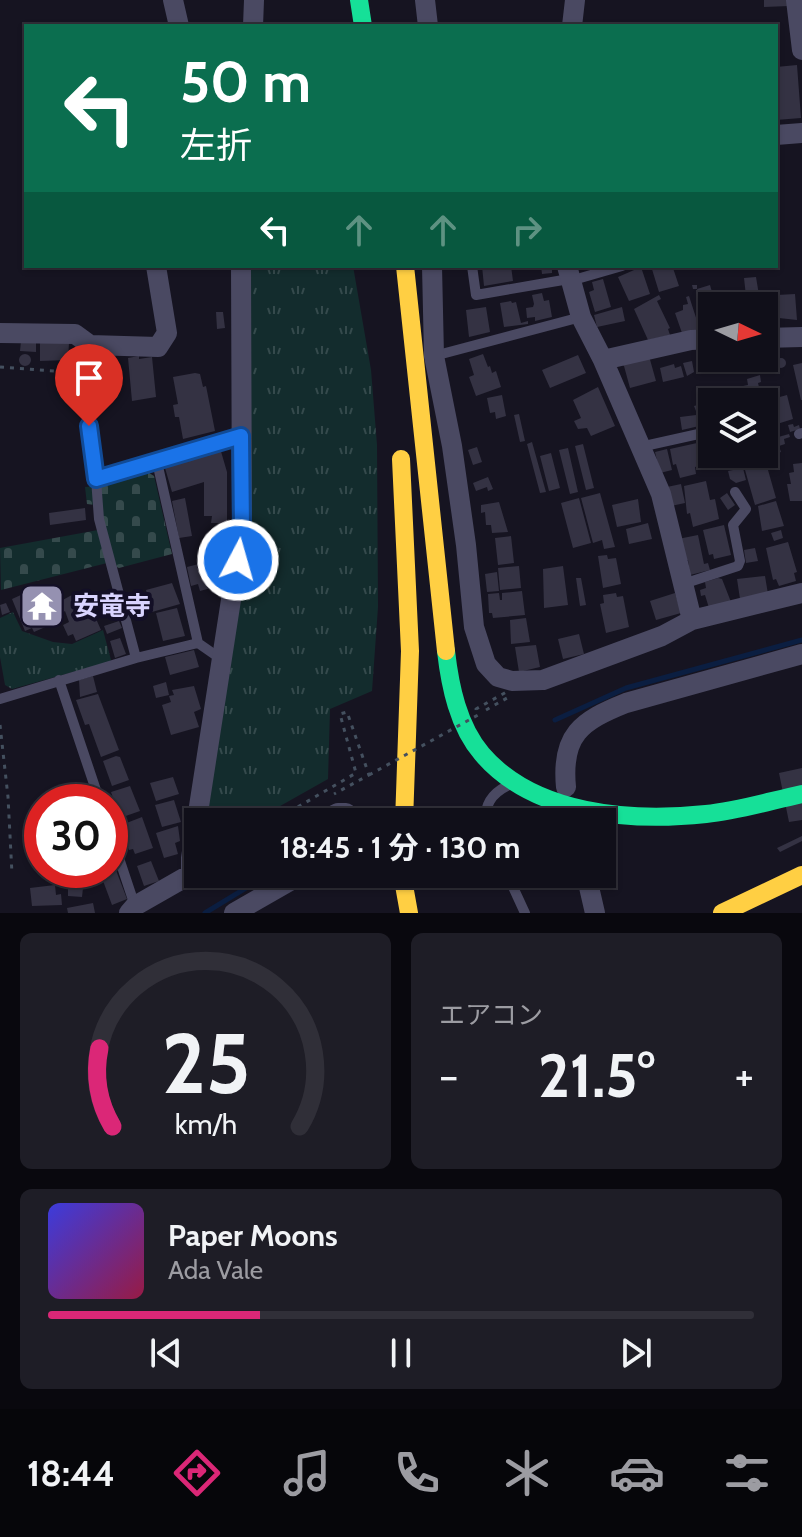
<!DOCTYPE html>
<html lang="ja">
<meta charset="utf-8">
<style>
:root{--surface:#100f19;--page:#1e1d26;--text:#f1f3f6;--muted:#9c9ca2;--line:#302f38;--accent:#db2777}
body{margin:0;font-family:Cabin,"Noto Sans JP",sans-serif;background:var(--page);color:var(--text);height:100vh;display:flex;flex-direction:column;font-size:30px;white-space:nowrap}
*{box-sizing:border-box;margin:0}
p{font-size:26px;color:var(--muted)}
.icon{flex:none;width:44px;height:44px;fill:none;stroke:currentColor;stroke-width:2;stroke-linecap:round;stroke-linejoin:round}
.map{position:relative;height:913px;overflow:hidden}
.drawer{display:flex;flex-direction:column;gap:20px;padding:20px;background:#09080e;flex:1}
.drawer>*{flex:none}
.banner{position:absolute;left:24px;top:24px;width:754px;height:244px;border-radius:0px;box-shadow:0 2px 6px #0004,0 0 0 2px var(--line);background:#0b6e4f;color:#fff;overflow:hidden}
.needle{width:52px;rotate:95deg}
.controls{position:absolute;left:698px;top:292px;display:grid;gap:16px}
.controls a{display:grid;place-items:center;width:80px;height:80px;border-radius:0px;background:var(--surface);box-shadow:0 2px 6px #0004,0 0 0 2px var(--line);font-size:40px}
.speed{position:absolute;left:24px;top:784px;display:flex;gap:16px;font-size:40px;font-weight:700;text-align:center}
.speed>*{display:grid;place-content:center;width:104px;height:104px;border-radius:50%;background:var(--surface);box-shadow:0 2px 6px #0004,0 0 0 2px var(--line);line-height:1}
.speed .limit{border:12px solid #d22;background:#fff;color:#111}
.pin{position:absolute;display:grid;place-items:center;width:68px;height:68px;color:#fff;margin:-82px -34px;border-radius:50% 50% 50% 0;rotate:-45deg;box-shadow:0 0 8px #0007}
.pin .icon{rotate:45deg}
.me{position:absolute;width:88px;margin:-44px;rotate:6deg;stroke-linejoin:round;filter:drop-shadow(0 0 6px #0008)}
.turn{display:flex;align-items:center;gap:28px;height:168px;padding:0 24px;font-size:36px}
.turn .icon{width:104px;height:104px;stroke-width:2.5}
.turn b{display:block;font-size:56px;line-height:68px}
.lanes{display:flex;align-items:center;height:76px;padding:0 24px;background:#0003;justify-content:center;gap:40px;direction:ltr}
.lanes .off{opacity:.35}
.big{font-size:60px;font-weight:700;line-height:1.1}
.drawer .tile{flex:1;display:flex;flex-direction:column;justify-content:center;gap:12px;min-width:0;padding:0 28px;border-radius:12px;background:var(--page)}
.drawer .dial{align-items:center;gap:0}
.dial svg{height:208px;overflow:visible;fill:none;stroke:var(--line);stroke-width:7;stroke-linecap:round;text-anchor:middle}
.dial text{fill:var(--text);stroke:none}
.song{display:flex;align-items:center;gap:24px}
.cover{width:96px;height:96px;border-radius:12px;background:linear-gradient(135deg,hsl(240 70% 55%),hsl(340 70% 35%))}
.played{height:8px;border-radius:4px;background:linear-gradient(90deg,var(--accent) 30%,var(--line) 30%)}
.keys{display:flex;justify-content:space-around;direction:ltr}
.heat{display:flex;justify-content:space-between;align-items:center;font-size:44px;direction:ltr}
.drawer .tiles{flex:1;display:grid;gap:20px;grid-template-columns:1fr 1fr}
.tile:last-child{grid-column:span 2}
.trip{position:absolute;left:184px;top:808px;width:432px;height:80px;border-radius:0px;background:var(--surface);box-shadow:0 2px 6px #0004,0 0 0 2px var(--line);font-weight:700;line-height:80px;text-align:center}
.tab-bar{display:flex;height:128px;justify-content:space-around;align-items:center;background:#06060a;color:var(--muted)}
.tab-bar .icon{width:56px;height:56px}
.tab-bar .on{color:var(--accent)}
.tab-bar b{font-size:36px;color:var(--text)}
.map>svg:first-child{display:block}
.grass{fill:url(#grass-tufts)}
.cemetery{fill:url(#cemetery-stones)}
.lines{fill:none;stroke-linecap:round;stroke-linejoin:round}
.stream{stroke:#0b1e41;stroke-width:5}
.building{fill:#343243}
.path{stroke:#44505f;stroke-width:3;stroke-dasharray:4 6;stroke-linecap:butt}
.lane{stroke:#4a4962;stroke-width:10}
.street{stroke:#4a4962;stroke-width:20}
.fast{stroke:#16e098;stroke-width:18}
.slow{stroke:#ffcf43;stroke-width:18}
.path-bridge{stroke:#44505f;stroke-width:3;stroke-dasharray:4 6;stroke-linecap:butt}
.route-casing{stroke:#114b97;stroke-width:20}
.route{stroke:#1a73e8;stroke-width:14}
.labels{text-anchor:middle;stroke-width:8;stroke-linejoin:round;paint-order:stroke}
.poi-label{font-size:26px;font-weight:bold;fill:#d9d4ff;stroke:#130f26;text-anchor:start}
</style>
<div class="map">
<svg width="802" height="913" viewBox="0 0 802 913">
<defs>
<pattern id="grass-tufts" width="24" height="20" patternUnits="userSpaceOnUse" patternTransform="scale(2)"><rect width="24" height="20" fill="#132c2d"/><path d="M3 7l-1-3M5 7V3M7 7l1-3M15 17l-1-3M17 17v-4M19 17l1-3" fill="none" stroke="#354a4c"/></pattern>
<pattern id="cemetery-stones" width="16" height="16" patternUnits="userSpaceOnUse" patternTransform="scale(2)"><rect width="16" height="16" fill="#132c2d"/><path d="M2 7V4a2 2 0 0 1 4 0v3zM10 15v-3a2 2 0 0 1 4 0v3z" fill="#354a4c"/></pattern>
</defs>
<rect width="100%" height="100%" fill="#161421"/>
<path class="grass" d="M248 266H353L371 370 377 445 378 607 372 691 330 709 328 779 252 822H204L245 566Z
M13 612 22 631 53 642 72 644 103 630 111 660 109 662 12 689 5 685 0 657V618Z"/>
<path class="cemetery" d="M146 471 154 476 172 554 119 568 107 563 1 590 0 548 98 530 95 505 87 504 85 487 101 486Z"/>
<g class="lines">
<path class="stream" d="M555 720 626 688 802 640
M205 913 269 874"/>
</g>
<path class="building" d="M764 0H789V6L764 7Z
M797 65 801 118 776 120V67Z
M482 266H511L513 281 484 286Z
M541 266H555V269L552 270V273L542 274Z
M651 266 673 268 679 286 659 292Z
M641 267 650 294 629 301 618 277Z
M756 277 759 295 746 296 744 278Z
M603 279 611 307 595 312 589 292 594 290 592 282Z
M692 285H697V289L710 285 716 306H712V313L705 315 697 289H693Z
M542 293 544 301 549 300 552 317 535 321V317L527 318 526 308 533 307 534 304 532 295Z
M795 294 797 320 779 318 777 295Z
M659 295 661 299 657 301 670 328 668 329 670 335 648 340 634 309Z
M689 296 700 330 682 333 675 313 683 310V305L688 304 686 297Z
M762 298 763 306H748L747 299Z
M511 301 512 303 516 302 521 323 528 321V324L504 327 500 303Z
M486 307 490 332 469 337 466 310Z
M622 307 625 321 597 327 594 315Z
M216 312H223L225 328 217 329Z
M21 341H36V352L20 351Z
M40 341 69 343 68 360 40 361Z
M115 353 118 371 88 372 89 357Z
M19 360a6 6 0 1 1 12 0a6 6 0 1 1-12 0Z
M483 354 488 367 490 366 492 373 496 371 501 387 476 396 469 377 474 375 469 359Z
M578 355 586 373 550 388 542 370Z
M139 356V359L152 357 156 397 132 401 128 358Z
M649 356 656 381 630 388 624 366 621 363Z
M776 363a5 5 0 1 1 10 0a5 5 0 1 1-10 0Z
M692 361 694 372 687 376 683 363Z
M802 363V400H801L793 365Z
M674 364 675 368 681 366 684 377 663 382 660 368Z
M195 373 200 374 203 387 206 386 215 431 183 439 179 417H175L173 405 178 404 173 377Z
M760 375 761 382 758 383 761 395 746 399 743 386 748 385 747 379Z
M598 387 615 426 591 436 587 428 578 429 574 421 581 418 573 400Z
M502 395 506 416 496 419 495 412 490 413 487 398Z
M787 395 793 419 777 424 774 417 769 418 765 401Z
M728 396 729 402H709V401Z
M709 402 710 408 696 411 694 406Z
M712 413V423L682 430 680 417Z
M519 414 525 441 520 442 514 415Z
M793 424 794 427 799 425 800 429 790 432 788 425Z
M789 434 790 437 784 439 785 444 779 446 781 452 766 457 764 441Z
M532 442 546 492 540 493 527 444Z
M697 443 698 451 712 449 717 462 695 467 696 474 680 478 676 464 673 465 670 449Z
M583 444 594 488 586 490 575 446Z
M477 447 482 462 473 465 468 450Z
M220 448 227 472V523H211L212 516H204V482L172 492 165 468 205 456 204 453Z
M568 448 578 492 570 494 559 450Z
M667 449 672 470 660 473 655 452Z
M551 453 560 488 549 491 540 456Z
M725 454H763L765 459 728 468Z
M766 463 776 498 755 505 745 470Z
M802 463V501H790L787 484H791L789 473 794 472 793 464Z
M743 468 746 480 736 483 730 479 728 471Z
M488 477 493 489 488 491 487 487 476 491 473 483Z
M706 481 710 500 715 499 719 519 693 527 690 513 687 514 684 486Z
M681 484 685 503 671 506 667 487Z
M600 493 615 547 604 549 602 540 593 543 581 498Z
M727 493 735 505 728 510 720 498Z
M185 498 192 536 179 538 172 501Z
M579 498 591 543 573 548 561 503Z
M638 499 641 522 617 527 612 505Z
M776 501 784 526 762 531 758 506Z
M499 502 508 532 492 533 491 525H486L485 512 481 513V505Z
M85 508 86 520 50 525 49 513Z
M648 523 652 539 629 544 626 529Z
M724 525 731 555 714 559 713 554 709 555 703 530Z
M781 530 783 538 774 541 771 533Z
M698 535 704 564 708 563 710 570 690 575 688 560H683L678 539Z
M511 536 514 563 498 565 495 538Z
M788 542 797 572 794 573 796 581 779 586 776 579 773 580 766 548Z
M755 548 758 561 746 563 744 550Z
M607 555 608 559 616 558 621 584 603 588 598 556Z
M222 558 225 571 223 584H221L222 590 212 592 211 588 200 591 198 584 191 586 187 567Z
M519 566 521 588 500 590 498 568Z
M563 566 568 605 544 608 543 569Z
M497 572 499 591 487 592 485 574Z
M765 576 768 594 740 599 737 579Z
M576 578H581L586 605 580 606Z
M718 578 722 579 731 602 709 608 705 595 701 596 700 590 706 588 705 582Z
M172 583 180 604 152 612 146 590Z
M43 585 52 606 79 591 84 604 89 603 101 630 76 641 73 634 68 636 63 625 69 622 65 611 50 620 52 624 34 632 32 628 25 631 12 599Z
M522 591 525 615 493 618 492 613H489L488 594 499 593 500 600H502V593Z
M616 593 617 597 623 596 629 627 606 633 600 604 604 603 603 595Z
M675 593 681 613 656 620 650 601Z
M6 603 10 612 2 615 0 605Z
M177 608 185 636 163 641 156 613Z
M526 618 530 642 511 644 510 620Z
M119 621 122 628 107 634 104 626Z
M579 634 584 654 563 659 558 639Z
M120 638 126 654 115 658 110 641Z
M536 645 540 667 519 672 515 647Z
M194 650 199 667 170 675 165 657Z
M93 676 97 692 80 697 79 680Z
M166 682 169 695 156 698 153 686Z
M194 686 201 709 194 712 199 727 171 735 162 705 171 702 169 696 174 695 172 690Z
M98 694 119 750 101 757 89 724 85 725 76 700Z
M116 756 120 757 129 780 112 786 103 761Z
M802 768V820L789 822 779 773Z
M173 777 179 794 156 801 150 783Z
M130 786 140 811 120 818 111 792Z
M174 800 181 822 162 827 155 805Z
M142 817 153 848 135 854 133 849 129 850 123 833 126 831 124 824Z
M178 826 180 841 175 843 178 854 164 858 156 833Z
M802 836V841L780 852 777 848Z
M151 861 159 881 144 886 137 866Z
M114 865 127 899 112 905 99 870H110V866Z
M65 871V876L49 877V872Z
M55 885 56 895 61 894 62 905 32 906 30 888Z
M68 887 83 888 82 897 68 896Z
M93 903 95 913H68L67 908Z"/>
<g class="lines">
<path class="path" d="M0 367 68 372
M486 710 507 698
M0 725 8 797 12 874
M272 822 356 773 340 714 347 712 369 775 334 794
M286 822 306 810"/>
<path class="lane" d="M472 266 476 295 569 279
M570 281 622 266
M81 339 80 365 96 479 99 519 136 658
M434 356 581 317
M799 434 802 433
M640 447 712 431
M157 462 198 643 221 659
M96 479 241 436
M683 584 738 566 740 561 733 525 746 509 735 492
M59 680 100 802
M0 699 136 658 198 643
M485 822C485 805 491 794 507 786
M110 831 135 906
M507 874 525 913"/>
<path class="street" d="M173 0 179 26
M425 0 428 26
M796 0 802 50
M253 26 254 0
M572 26 575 0
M776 135 802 133
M432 266 434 356 452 446 466 545 474 627 486 664 498 677 512 681 543 680 662 636 692 620 802 593
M567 266 581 317 603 360 661 494 692 620
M0 333 75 334 90 345 158 347 167 333 156 266
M764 338 802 337
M603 360 691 340 712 339
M566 787C561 735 581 721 626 703L802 654
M320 822 338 813H346L356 822
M191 874V858L242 529 241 266
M586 874 595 913
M129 913 135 906 198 870
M234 913 302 874"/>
<path class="fast" d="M359 0 363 26
M446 651C450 686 458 726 482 754 534 815 631 822 706 814 738 811 770 801 802 794"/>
<path class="slow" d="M405 266 446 651
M401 459 410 651 404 822
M402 874 409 913
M722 913 802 875"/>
<path class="path-bridge" d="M369 775 478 715 476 709 510 690"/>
</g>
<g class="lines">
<g class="route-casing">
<path id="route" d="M89 426 96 479 241 436 242 529 238 560"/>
</g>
<use href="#route" class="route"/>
</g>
<defs>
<g id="temple-square" transform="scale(2.3)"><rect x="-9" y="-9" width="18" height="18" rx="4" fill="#9591b1" stroke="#130f26"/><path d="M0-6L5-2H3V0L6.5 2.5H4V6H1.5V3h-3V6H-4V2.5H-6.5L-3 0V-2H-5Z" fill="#fff"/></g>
</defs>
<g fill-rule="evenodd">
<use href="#temple-square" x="42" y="606"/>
</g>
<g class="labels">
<g class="poi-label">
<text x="73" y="615">安竜寺</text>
</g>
</g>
</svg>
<div class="controls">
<a><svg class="needle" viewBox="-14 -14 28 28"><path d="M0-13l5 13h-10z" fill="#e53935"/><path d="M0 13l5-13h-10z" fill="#9c9ca2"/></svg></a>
<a><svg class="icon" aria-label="layers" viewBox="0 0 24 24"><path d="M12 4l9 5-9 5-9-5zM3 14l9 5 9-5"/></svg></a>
</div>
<div class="speed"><div class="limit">30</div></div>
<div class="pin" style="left:89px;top:426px;background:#d93025"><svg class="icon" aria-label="arrive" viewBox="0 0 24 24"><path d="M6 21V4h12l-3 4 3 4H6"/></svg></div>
<svg class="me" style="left:238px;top:560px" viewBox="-20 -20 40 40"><circle r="17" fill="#1a73e8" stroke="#fff" stroke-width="3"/><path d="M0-11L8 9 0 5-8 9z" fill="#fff"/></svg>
<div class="trip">18:45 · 1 分 · 130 m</div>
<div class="banner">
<div class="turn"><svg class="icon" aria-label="left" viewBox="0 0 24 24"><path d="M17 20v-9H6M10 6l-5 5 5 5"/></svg><div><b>50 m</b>左折</div></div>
<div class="lanes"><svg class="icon" aria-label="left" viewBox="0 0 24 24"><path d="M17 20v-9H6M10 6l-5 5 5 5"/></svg><svg class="icon off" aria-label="ahead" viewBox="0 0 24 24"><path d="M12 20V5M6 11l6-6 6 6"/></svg><svg class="icon off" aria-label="ahead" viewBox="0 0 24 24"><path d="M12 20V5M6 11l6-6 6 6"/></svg><svg class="icon off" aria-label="right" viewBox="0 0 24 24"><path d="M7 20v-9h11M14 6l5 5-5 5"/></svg></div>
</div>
</div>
<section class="drawer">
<div class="tiles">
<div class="tile dial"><svg viewBox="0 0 100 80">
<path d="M14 69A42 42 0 1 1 86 69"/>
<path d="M14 69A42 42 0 0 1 9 39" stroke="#db2777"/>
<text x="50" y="56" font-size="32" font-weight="700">25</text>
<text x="50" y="72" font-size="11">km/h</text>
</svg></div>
<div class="tile"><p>エアコン</p>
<div class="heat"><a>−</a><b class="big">21.5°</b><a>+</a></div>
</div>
<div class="tile">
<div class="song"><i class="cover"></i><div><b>Paper Moons</b><p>Ada Vale</p></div></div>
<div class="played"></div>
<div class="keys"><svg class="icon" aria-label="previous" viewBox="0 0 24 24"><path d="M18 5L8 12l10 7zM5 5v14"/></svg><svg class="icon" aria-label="pause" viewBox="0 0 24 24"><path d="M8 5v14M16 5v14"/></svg><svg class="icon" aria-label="next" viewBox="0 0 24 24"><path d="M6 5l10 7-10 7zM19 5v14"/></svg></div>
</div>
</div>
</section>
<nav class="tab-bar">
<b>18:44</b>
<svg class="icon on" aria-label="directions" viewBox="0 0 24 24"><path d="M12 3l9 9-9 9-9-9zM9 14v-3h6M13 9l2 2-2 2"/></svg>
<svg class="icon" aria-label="music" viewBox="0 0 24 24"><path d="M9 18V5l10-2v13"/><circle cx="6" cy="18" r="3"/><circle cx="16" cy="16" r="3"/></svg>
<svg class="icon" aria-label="phone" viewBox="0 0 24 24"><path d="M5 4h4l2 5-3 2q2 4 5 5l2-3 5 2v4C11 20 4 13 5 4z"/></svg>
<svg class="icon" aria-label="climate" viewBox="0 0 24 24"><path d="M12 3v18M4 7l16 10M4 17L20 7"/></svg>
<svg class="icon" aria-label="car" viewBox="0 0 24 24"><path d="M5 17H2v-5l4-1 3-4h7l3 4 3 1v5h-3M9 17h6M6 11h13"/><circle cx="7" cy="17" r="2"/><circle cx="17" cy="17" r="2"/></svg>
<svg class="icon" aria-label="filters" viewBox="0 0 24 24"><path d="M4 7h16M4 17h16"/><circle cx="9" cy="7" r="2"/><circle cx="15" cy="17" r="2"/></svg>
</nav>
